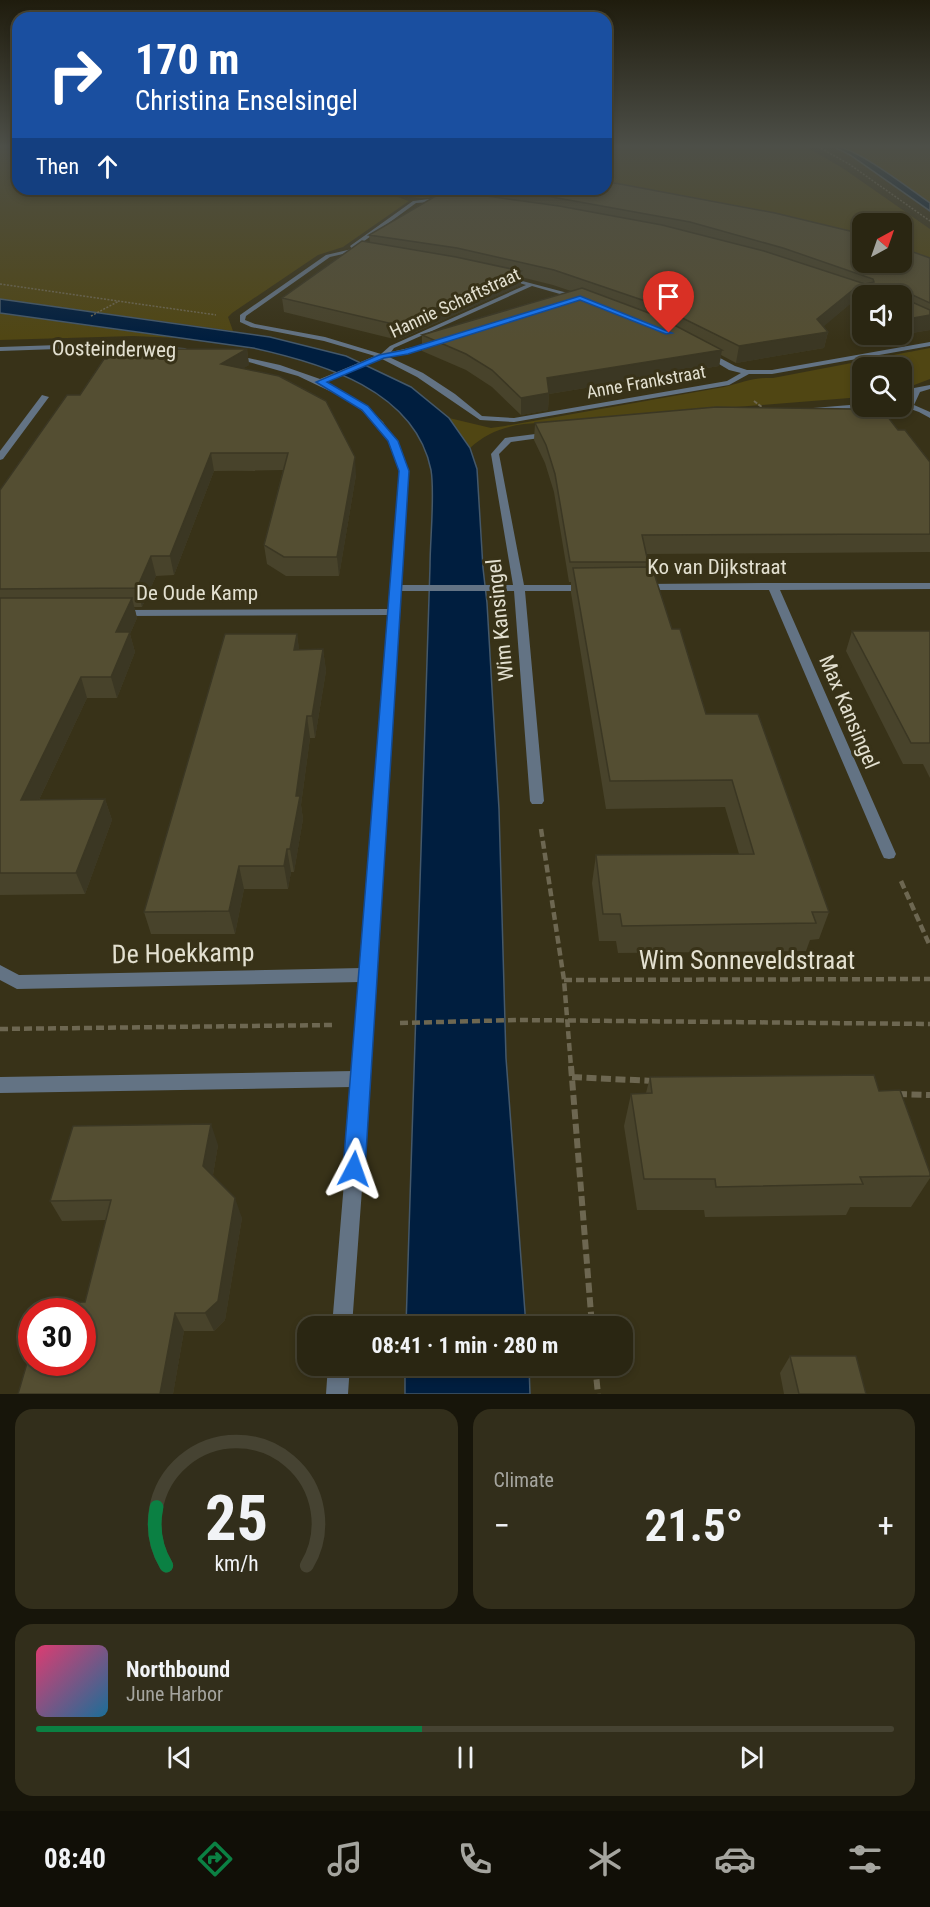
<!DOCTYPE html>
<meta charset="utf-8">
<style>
:root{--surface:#2a2612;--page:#322e1b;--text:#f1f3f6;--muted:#a5a59f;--line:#464332;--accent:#0b8043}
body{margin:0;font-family:"Roboto Condensed",sans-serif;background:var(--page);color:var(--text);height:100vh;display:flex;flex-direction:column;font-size:22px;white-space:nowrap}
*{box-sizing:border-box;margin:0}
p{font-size:20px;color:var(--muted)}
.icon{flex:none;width:33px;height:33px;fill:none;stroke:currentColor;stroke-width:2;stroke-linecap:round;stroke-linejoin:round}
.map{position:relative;height:1394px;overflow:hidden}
.panel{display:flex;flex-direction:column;gap:15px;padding:15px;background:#17150a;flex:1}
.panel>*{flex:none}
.hud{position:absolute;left:12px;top:12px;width:600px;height:183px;border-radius:18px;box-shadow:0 3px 9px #0003,0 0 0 2px var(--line);background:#1a4fa0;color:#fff;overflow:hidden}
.needle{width:39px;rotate:40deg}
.buttons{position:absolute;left:852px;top:213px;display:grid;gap:12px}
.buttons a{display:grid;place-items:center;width:60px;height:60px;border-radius:12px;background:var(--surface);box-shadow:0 3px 9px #0003,0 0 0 2px var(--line);font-size:30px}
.speed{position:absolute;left:18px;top:1298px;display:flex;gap:12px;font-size:30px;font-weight:700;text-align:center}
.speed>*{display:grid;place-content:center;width:78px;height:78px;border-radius:50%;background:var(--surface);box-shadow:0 3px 9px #0003,0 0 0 2px var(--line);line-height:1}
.speed .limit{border:9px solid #d22;background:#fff;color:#111}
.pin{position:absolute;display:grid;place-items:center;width:51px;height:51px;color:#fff;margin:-62px -26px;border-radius:50% 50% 50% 0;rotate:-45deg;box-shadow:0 0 6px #0007}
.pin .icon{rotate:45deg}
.me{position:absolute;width:66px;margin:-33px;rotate:4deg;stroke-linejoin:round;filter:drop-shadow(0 0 4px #0008)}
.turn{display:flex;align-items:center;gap:21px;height:126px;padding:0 24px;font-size:27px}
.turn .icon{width:78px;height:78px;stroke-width:2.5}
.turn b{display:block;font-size:42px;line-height:51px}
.then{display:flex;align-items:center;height:57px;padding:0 24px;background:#0003;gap:12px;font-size:22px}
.big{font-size:45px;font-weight:700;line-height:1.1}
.panel .card{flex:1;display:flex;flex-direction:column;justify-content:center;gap:9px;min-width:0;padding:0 21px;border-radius:18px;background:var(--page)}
.panel .dial{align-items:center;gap:0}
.dial svg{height:156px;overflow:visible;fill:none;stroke:var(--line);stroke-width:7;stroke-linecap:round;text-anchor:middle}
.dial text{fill:var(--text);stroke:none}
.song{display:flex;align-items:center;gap:18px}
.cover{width:72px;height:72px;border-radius:9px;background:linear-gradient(135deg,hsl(340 70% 55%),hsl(200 70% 35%))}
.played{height:6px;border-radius:3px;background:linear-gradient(90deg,var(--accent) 45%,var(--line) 45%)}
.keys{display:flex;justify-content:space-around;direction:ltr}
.heat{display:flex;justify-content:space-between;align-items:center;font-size:33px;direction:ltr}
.panel .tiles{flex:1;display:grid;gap:15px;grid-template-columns:1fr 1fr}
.card:last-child{grid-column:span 2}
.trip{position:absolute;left:297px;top:1316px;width:336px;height:60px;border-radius:18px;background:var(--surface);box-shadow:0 3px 9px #0003,0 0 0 2px var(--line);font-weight:700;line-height:60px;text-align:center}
.dock{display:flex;height:96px;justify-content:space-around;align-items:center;background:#110f07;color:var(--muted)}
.dock .icon{width:42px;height:42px}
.dock .selected{color:var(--accent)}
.dock b{font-size:27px;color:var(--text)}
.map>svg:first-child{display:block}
.green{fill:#504613}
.water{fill:#001e3f;stroke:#44586a;stroke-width:1.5}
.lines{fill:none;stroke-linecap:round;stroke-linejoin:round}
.path-far3{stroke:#6d6751;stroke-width:1.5;stroke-dasharray:2 1.5;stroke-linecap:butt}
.path-far2{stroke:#6d6751;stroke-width:2;stroke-dasharray:4 1.5;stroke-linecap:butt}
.path-far1{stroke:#6d6751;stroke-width:4.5;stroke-dasharray:8 4;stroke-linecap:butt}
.path{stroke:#6d6751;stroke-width:6;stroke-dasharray:10 4.5;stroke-linecap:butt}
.street{fill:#637384;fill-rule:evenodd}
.wall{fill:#48432b}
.shaded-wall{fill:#3b3723}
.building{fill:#544e32;stroke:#3b3723;stroke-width:1.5}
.route{fill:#1a73e8;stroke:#114b97;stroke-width:1.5}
.labels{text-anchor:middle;stroke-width:6;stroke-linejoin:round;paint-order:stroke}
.far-street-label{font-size:18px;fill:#e3e0d0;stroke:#383218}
.street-label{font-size:21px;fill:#e3e0d0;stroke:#383218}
.near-street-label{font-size:26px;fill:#e3e0d0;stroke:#383218}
</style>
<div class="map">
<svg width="930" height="1394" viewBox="0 0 930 1394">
<rect width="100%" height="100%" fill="#383218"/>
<path class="green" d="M0 145H18V189H386V193L409 201 343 247 318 255 232 313 228 317 233 331 0 299Z
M606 145H803L844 169 930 229V262L902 253V224H862V243L606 189Z
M839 145 930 146V203L855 153Z
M395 189H448C429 202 418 198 397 194Z
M0 313 178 338 133 336 0 340Z
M930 348V379L909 387 902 398V368H862V397L524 424C503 427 486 433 470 448L449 418 491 428 505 426 724 387C741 383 755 377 773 378Z"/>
<path class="water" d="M830 145C854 145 908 188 930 203V211L850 155Z
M0 299 270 337 346 356 411 387 449 418 470 448 477 469 483 568 487 603 499 809 506 1058 526 1326H406L430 566C430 540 435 494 431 470 415 390 322 363 253 348L0 313Z
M405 1365H529L530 1394H405Z"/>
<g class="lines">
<path class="path-far3" d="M815 145 849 164 930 221
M0 284 216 315
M91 316 119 301"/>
<path class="path-far2" d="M754 401 767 411"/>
<path class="path-far1" d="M541 829 564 980 571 1067
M901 881 930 946
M564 980 930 979
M400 1023 518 1020 930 1024
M0 1029 332 1025"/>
<path class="path" d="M571 1066 592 1326
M572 1077 653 1081
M897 1094 930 1095
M595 1365 598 1394"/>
<path class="street" d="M429 199 446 201 416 203 356 247 369 252V254L356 251 330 257 246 316 245 320 255 324 325 337 381 354 390 346 526 285 503 278V276L583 297V299L581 300 532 286 394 348 391 352 440 341V343L389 357 423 373 455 394 482 416 514 418 727 381 741 373 729 370 704 355 703 353 707 351 735 366 747 370H772L930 342V346L772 374H749L729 385 514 422 480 420 417 377 382 359 326 382 367 407 383 422 400 448 408 471 401 585H513L491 454 505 438 551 432H554V436L511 442 499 454 524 585H586L591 588 586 591H525L544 801 542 804H532L530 801 514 591H401L374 1025 352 1326H332L352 1087 0 1093V1077L354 1071 361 982 17 989 0 980V965L19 975 362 968 389 615 121 616 116 613 121 610 389 609 400 471 389 441 378 425 361 410 342 397 298 376 231 357 235 355 280 365 320 379 375 356 324 341 251 327 240 322V315L326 255 352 249 350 246 413 201Z
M87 344 185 348 189 350 185 352 87 348 0 351V347Z
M930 385V389L920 392 914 405 930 412V418L919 412 902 406V402L907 403 914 388Z
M42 395 49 397 3 459 0 460V451Z
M862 404 865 408 813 412 809 410 813 408Z
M773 583H930V589L780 590 896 854 894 858 889 859 884 858 882 854 769 590H643L638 587 643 584Z
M328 1365H350L348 1394H326Z"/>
</g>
<path class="wall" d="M456 189H606L930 258V330L882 338 879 334H902L862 296V317L850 304 823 326 828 332 824 348 736 363 721 355 719 366 549 394 548 410 521 415 492 387 466 370 422 351V335L571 291 553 285 521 277V285L398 340 284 312 282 298 370 243 369 235 456 191Z
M247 349 249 365 243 368 356 475 339 576H286L267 564 264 545 283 470 214 471 174 575 156 576 142 607H134L137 618 130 634 135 652 117 698H87L39 800 105 799 112 820 85 894 0 895V490L80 395Z
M856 412 898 430 930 462V552L646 554 648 562 647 567 706 714 829 912 819 939 810 940 806 951 618 953 616 941H599L592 883 596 855 739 854 725 807 606 809 571 593V582H569L554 492 545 463 534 440 535 423Z
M852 631H930V778L923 764H903L846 651Z
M297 634 299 650 323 649 326 671 315 738H310L301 805 303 819 294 872H291L288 889H244L235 934H151L144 912Z
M650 1077 879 1091 930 1173V1178L911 1207H850L846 1215 705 1217 704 1210H637L624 1126 631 1094 646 1093Z
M218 1145 213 1175 242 1218 225 1320 214 1331H184L173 1394H18L85 1302 106 1220 62 1221 50 1201Z
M790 1356 866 1394H784L780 1373Z"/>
<path class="shaded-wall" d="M521 271V285L398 340 397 325Z
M854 289 850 304 815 334 828 332 824 348 736 363 739 346Z
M930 315V330L882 338 883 334H902V320Z
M247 349 249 365 224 380 221 364Z
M722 350 719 366 549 394 548 410 521 415V398L547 378Z
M211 453 214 471 174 575 170 556Z
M355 457 356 475 339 576 337 557Z
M151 556 156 576 142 607 137 588Z
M132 598 137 618 130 634 135 652 117 698 111 677 116 632Z
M297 634 300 655 294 650Z
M323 649 326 671 315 738 312 716Z
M81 677 87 698 29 821 21 800Z
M307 716 310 738 301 805 303 819 294 872 290 849 296 796Z
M105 799 112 820 85 894 76 873Z
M287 849 291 872 288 889 284 866Z
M239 866 244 889 235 934 229 911Z
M211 1124 218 1145 211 1186 203 1166Z
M235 1198 242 1218 225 1320 214 1331 205 1313Z
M175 1313 184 1331 173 1394H160Z"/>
<path class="building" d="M606 182 620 184 775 213 854 232 862 235V262H902V248L930 258V303L904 291 905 299 930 310V315L902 320V296H862V298L854 289 817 319 828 332 739 346 654 304 554 270 457 248 369 235 446 190 450 191 559 206 662 225 764 251 865 284 874 282 873 279 783 248 690 222 552 197 491 189H606Z
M362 241 456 257 521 271 397 325 282 298Z
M582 288 657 316 722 350 547 378 549 393 521 398 492 370 466 354 422 335Z
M124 349H247L221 364 279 376 326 401 355 457 337 557H284L264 545 288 453H211L170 556H151L137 588 0 589V490L67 395H80L104 359H107L111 354H121Z
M716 407 854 409 856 412H884L898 430H905L930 462V534L642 535 648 562H570L555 474 546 445 535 423Z
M652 567 672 629H680L706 714H758L829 912H812L816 923 622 926 620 914H603L596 855 754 854 732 780 610 781 573 568Z
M0 598H132L116 632H130L111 677H81L21 800 105 799 76 873H0Z
M852 631H930V743H911Z
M225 634H297L294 650 323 649 312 716H307L296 796H300L290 849H287L284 866H239L229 911 144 912Z
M874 1075 879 1091 900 1090 930 1173V1176L860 1177 863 1184 716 1187 715 1179H644L631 1094 652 1093 650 1077Z
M211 1124 203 1166 235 1198 218 1301 205 1313H175L160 1394H18L32 1346V1362H82V1311H41L44 1303 85 1302 111 1200 50 1201 73 1126Z
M790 1356H856L866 1394H799Z"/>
<linearGradient id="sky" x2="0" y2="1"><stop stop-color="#1f1c0d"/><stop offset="0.43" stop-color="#4d4f48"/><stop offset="1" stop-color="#4d4f48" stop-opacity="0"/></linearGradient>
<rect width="930" height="340" fill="url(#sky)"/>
<path class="route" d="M580 296 672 333 666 334 580 300 408 354 384 358 327 382 368 406 398 441 409 471 365 1169 362 1176 354 1179 346 1176 343 1169 399 471 388 441 362 410 316 382 379 355 404 350Z"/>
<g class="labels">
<g class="far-street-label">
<text transform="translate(455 303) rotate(-25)" y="6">Hannie Schaftstraat</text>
<text transform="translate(646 382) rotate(-10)" y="6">Anne Frankstraat</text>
</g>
<g class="street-label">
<text transform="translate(114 349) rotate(1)" y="7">Oosteinderweg</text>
<text x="717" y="574">Ko van Dijkstraat</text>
<text x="197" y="600">De Oude Kamp</text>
<text transform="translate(500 620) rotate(-96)" y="7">Wim Kansingel</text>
<text transform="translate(849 712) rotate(67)" y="7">Max Kansingel</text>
</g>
<g class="near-street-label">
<text transform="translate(183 953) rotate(-1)" y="9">De Hoekkamp</text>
<text x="747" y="969">Wim Sonneveldstraat</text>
</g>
</g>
</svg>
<div class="buttons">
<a><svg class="needle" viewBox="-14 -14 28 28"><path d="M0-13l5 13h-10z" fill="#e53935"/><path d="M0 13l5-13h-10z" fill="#a5a59f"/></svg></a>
<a><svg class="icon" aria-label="sound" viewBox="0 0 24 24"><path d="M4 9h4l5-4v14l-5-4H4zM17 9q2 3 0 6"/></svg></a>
<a><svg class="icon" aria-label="search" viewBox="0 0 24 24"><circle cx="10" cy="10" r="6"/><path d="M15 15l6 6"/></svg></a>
</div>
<div class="speed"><div class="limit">30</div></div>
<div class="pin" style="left:669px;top:333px;background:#d93025"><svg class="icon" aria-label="arrive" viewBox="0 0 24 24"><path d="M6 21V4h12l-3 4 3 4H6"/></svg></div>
<svg class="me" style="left:354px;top:1169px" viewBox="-20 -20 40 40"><path d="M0-17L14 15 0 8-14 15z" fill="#1a73e8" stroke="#fff" stroke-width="4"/></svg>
<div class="trip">08:41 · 1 min · 280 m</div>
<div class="hud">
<div class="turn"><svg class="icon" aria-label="right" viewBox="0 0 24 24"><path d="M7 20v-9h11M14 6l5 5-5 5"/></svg><div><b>170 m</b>Christina Enselsingel</div></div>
<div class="then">Then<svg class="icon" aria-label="ahead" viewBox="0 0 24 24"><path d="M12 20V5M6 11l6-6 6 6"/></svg></div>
</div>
</div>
<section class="panel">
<div class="tiles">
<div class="card dial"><svg viewBox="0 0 100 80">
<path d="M14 69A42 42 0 1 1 86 69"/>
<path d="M14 69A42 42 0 0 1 9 39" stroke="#0b8043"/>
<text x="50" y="56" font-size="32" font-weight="700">25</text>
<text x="50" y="72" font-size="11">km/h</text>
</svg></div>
<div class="card"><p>Climate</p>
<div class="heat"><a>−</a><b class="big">21.5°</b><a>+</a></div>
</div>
<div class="card">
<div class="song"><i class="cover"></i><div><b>Northbound</b><p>June Harbor</p></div></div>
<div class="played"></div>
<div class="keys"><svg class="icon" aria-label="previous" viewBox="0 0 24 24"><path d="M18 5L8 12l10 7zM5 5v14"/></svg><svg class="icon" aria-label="pause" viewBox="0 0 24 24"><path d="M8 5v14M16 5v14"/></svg><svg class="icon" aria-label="next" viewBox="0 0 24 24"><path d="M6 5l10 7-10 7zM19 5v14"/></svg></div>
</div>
</div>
</section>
<nav class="dock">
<b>08:40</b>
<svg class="icon selected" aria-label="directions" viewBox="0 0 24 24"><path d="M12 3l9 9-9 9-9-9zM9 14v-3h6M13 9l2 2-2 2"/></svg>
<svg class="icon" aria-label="music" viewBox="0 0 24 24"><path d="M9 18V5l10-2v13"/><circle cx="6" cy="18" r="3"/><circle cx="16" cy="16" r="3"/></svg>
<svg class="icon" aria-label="phone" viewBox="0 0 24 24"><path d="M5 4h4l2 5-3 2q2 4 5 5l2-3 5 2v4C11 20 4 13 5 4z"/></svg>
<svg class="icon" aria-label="climate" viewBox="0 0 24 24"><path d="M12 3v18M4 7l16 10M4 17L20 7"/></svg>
<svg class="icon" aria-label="car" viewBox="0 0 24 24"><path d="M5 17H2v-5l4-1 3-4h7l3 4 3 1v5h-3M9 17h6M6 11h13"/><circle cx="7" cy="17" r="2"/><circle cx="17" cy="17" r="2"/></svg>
<svg class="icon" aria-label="filters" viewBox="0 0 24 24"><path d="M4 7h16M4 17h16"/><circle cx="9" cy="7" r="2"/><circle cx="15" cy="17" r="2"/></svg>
</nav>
